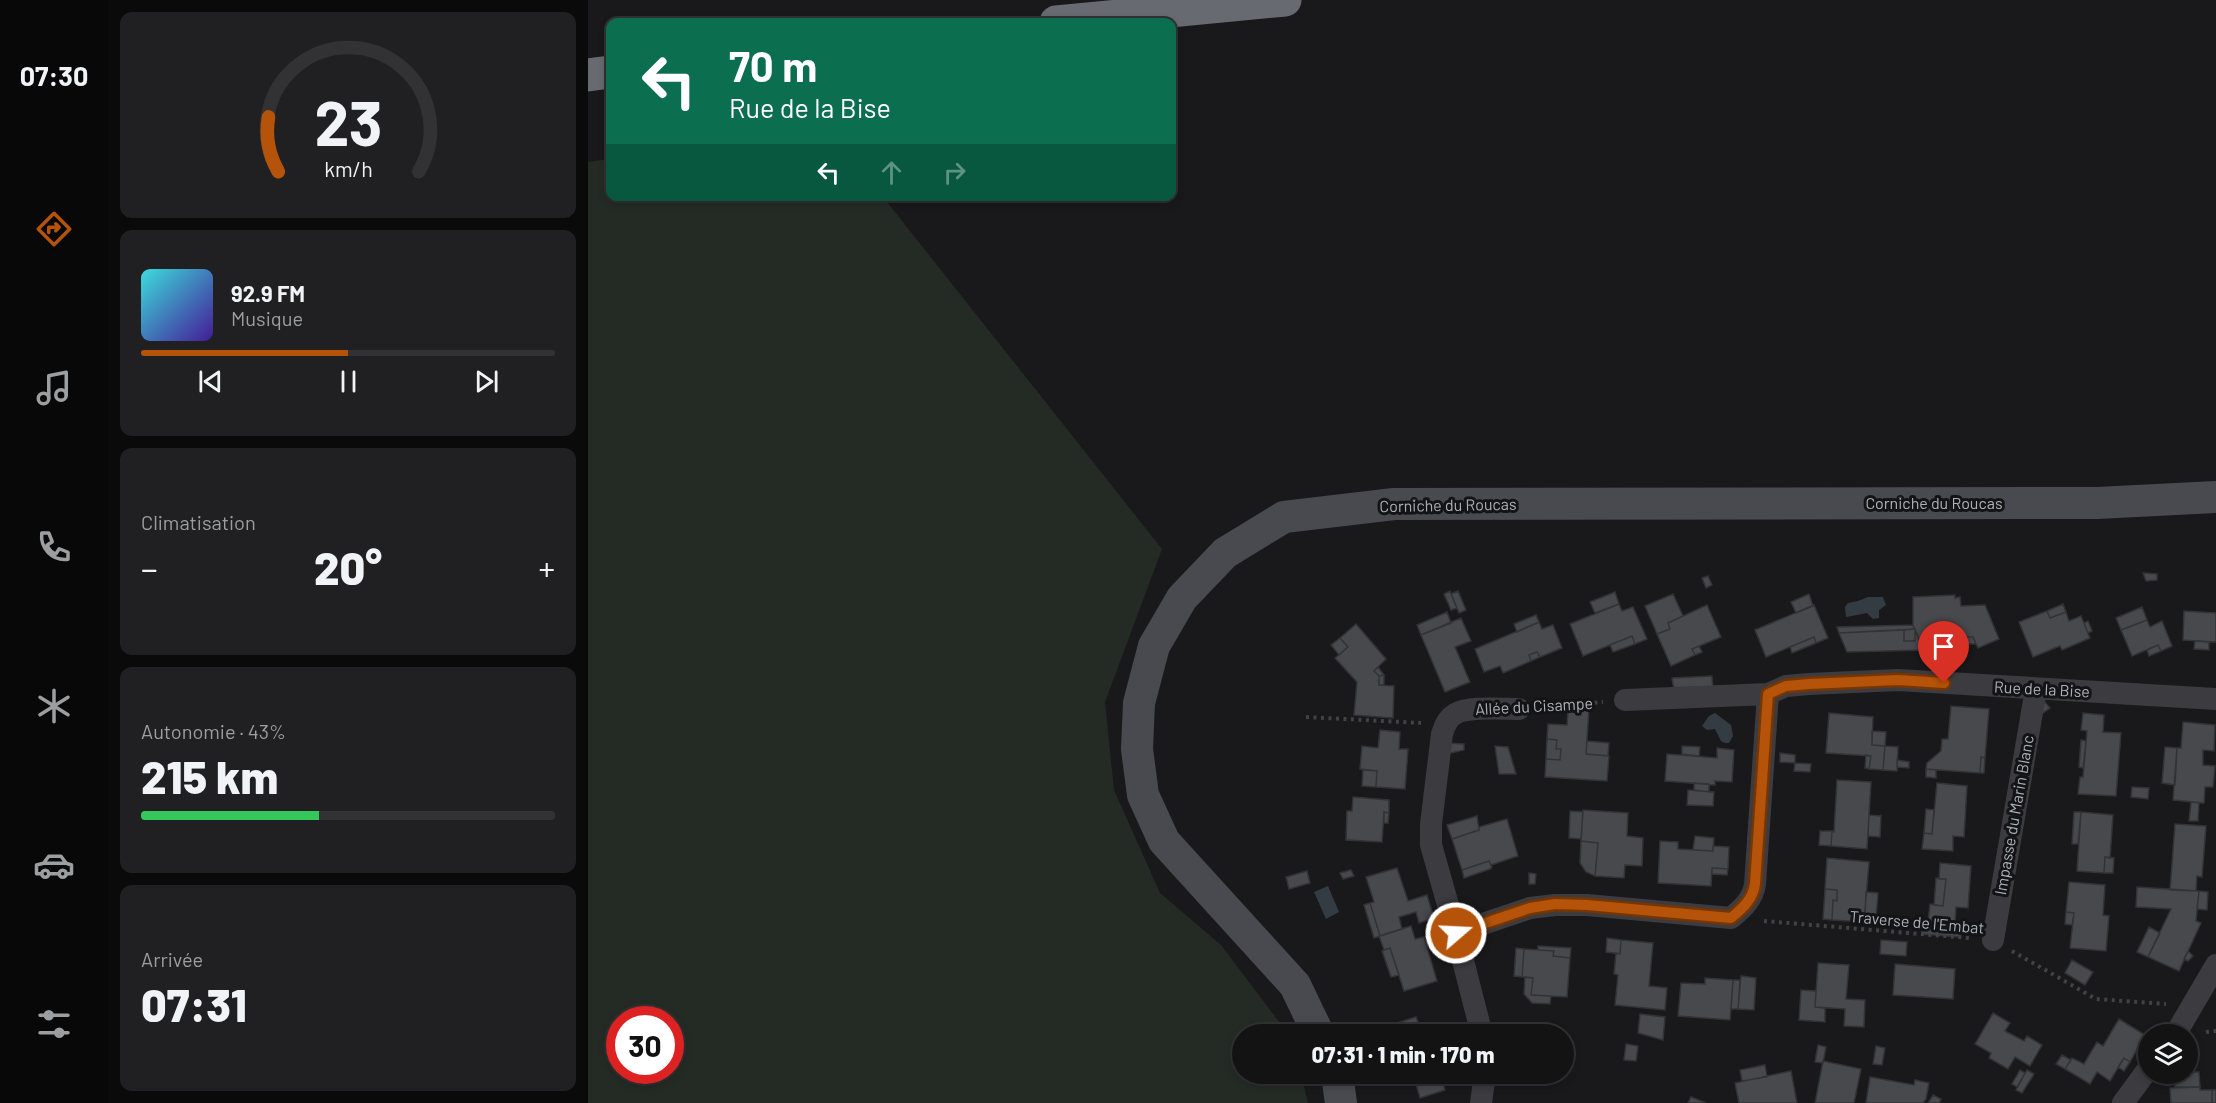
<!DOCTYPE html>
<html lang="fr">
<meta charset="utf-8">
<style>
:root{--surface:#131314;--page:#202022;--text:#f1f3f6;--muted:#9d9ea0;--line:#323234;--accent:#b45309}
body{margin:0;font-family:Barlow,sans-serif;background:var(--page);color:var(--text);height:100vh;display:flex;flex-direction:column;font-size:22px;white-space:nowrap}
*{box-sizing:border-box;margin:0}
p{font-size:20px;color:var(--muted)}
.icon{flex:none;width:33px;height:33px;fill:none;stroke:currentColor;stroke-width:2;stroke-linecap:round;stroke-linejoin:round}
.map{position:relative;flex:1;overflow:hidden}
.details{display:flex;flex-direction:column;gap:12px;padding:12px;background:#0a0a0b;width:480px}
.details>*{flex:none}
.top-card{position:absolute;left:18px;top:18px;width:570px;height:183px;border-radius:12px;box-shadow:0 3px 9px #0003,0 0 0 2px var(--line);background:#0b6e4f;color:#fff;overflow:hidden}
.fabs{position:absolute;left:1550px;top:1024px;display:grid;gap:12px}
.fabs a{display:grid;place-items:center;width:60px;height:60px;border-radius:50%;background:var(--surface);box-shadow:0 3px 9px #0003,0 0 0 2px var(--line);font-size:30px}
.speed{position:absolute;left:18px;top:1006px;display:flex;gap:12px;font-size:30px;font-weight:700;text-align:center}
.speed>*{display:grid;place-content:center;width:78px;height:78px;border-radius:50%;background:var(--surface);box-shadow:0 3px 9px #0003,0 0 0 2px var(--line);line-height:1}
.speed .limit{border:9px solid #d22;background:#fff;color:#111}
.pin{position:absolute;display:grid;place-items:center;width:51px;height:51px;color:#fff;margin:-62px -26px;border-radius:50% 50% 50% 0;rotate:-45deg;box-shadow:0 0 6px #0007}
.pin .icon{rotate:45deg}
.me{position:absolute;width:66px;margin:-33px;rotate:71deg;stroke-linejoin:round;filter:drop-shadow(0 0 4px #0008)}
.turn{display:flex;align-items:center;gap:21px;height:126px;padding:0 24px;font-size:27px}
.turn .icon{width:78px;height:78px;stroke-width:2.5}
.turn b{display:block;font-size:42px;line-height:51px}
.lanes{display:flex;align-items:center;height:57px;padding:0 24px;background:#0003;justify-content:center;gap:30px;direction:ltr}
.lanes .off{opacity:.35}
.big{font-size:45px;font-weight:800;line-height:1.1}
.details .tile{flex:1;display:flex;flex-direction:column;justify-content:center;gap:9px;min-width:0;padding:0 21px;border-radius:12px;background:var(--page)}
.details .dial{align-items:center;gap:0}
.dial svg{height:156px;overflow:visible;fill:none;stroke:var(--line);stroke-width:7;stroke-linecap:round;text-anchor:middle}
.dial text{fill:var(--text);stroke:none}
.song{display:flex;align-items:center;gap:18px}
.cover{width:72px;height:72px;border-radius:9px;background:linear-gradient(135deg,hsl(180 70% 55%),hsl(260 70% 35%))}
.played{height:6px;border-radius:3px;background:linear-gradient(90deg,var(--accent) 50%,var(--line) 50%)}
.keys{display:flex;justify-content:space-around;direction:ltr}
.heat{display:flex;justify-content:space-between;align-items:center;font-size:33px;direction:ltr}
.charge{height:9px;border-radius:4px;background:linear-gradient(90deg,#34c759 43%,var(--line) 0)}
.trip{position:absolute;left:644px;top:1024px;width:342px;height:60px;border-radius:30px;background:var(--surface);box-shadow:0 3px 9px #0003,0 0 0 2px var(--line);font-weight:800;line-height:60px;text-align:center}
main{display:flex;flex:1;min-height:0}
.tab-bar{display:flex;flex-direction:column;width:108px;justify-content:space-around;align-items:center;background:#080808;color:var(--muted)}
.tab-bar .icon{width:42px;height:42px}
.tab-bar .current{color:var(--accent)}
.tab-bar b{font-size:27px;color:var(--text)}
.map>svg:first-child{display:block}
.green{fill:#242b25;fill-rule:evenodd}
.water{fill:#343c43}
.building{fill:#48494d;stroke:#333337;stroke-width:1.5}
.lines{fill:none;stroke-linecap:round;stroke-linejoin:round}
.path{stroke:#414247;stroke-width:4;stroke-dasharray:3 4.5;stroke-linecap:butt}
.minor{stroke:#3b3b40;stroke-width:22}
.secondary{stroke:#494a50;stroke-width:32}
.motorway{stroke:#676a70;stroke-width:33}
.route-casing{stroke:#753606;stroke-width:15}
.route{stroke:#b45309;stroke-width:10}
.labels{text-anchor:middle;stroke-width:6;stroke-linejoin:round;paint-order:stroke}
.street-label{font-size:16px;fill:#adb1b9;stroke:#141416}
</style>
<main>
<nav class="tab-bar">
<b>07:30</b>
<svg class="icon current" aria-label="directions" viewBox="0 0 24 24"><path d="M12 3l9 9-9 9-9-9zM9 14v-3h6M13 9l2 2-2 2"/></svg>
<svg class="icon" aria-label="music" viewBox="0 0 24 24"><path d="M9 18V5l10-2v13"/><circle cx="6" cy="18" r="3"/><circle cx="16" cy="16" r="3"/></svg>
<svg class="icon" aria-label="phone" viewBox="0 0 24 24"><path d="M5 4h4l2 5-3 2q2 4 5 5l2-3 5 2v4C11 20 4 13 5 4z"/></svg>
<svg class="icon" aria-label="climate" viewBox="0 0 24 24"><path d="M12 3v18M4 7l16 10M4 17L20 7"/></svg>
<svg class="icon" aria-label="car" viewBox="0 0 24 24"><path d="M5 17H2v-5l4-1 3-4h7l3 4 3 1v5h-3M9 17h6M6 11h13"/><circle cx="7" cy="17" r="2"/><circle cx="17" cy="17" r="2"/></svg>
<svg class="icon" aria-label="filters" viewBox="0 0 24 24"><path d="M4 7h16M4 17h16"/><circle cx="9" cy="7" r="2"/><circle cx="15" cy="17" r="2"/></svg>
</nav>
<section class="details">
<div class="tile dial"><svg viewBox="0 0 100 80">
<path d="M14 69A42 42 0 1 1 86 69"/>
<path d="M14 69A42 42 0 0 1 9 41" stroke="#b45309"/>
<text x="50" y="56" font-size="32" font-weight="700">23</text>
<text x="50" y="72" font-size="11">km/h</text>
</svg></div>
<div class="tile">
<div class="song"><i class="cover"></i><div><b>92.9 FM</b><p>Musique</p></div></div>
<div class="played"></div>
<div class="keys"><svg class="icon" aria-label="previous" viewBox="0 0 24 24"><path d="M18 5L8 12l10 7zM5 5v14"/></svg><svg class="icon" aria-label="pause" viewBox="0 0 24 24"><path d="M8 5v14M16 5v14"/></svg><svg class="icon" aria-label="next" viewBox="0 0 24 24"><path d="M6 5l10 7-10 7zM19 5v14"/></svg></div>
</div>
<div class="tile"><p>Climatisation</p>
<div class="heat"><a>−</a><b class="big">20°</b><a>+</a></div>
</div>
<div class="tile"><p>Autonomie · 43%</p><b class="big">215 km</b><div class="charge"></div></div>
<div class="tile"><p>Arrivée</p><b class="big">07:31</b></div>
</section>
<div class="map">
<svg width="1628" height="1103" viewBox="0 0 1628 1103">
<rect width="100%" height="100%" fill="#19191b"/>
<path class="green" d="M22 159V196L295 197 574 549 517 702 526 790 572 893 633 945 701 1035H654V1074H713L720 1103H0V162ZM32 1020H82V1071H32Z"/>
<path class="water" d="M1280 597H1295L1298 605 1291 610V618L1285 619 1279 613 1258 617 1257 607 1260 603 1270 601Z
M1127 713 1143 725 1145 736 1141 743H1137L1133 741 1127 729 1119 730 1114 726 1121 716Z
M740 886 751 912 738 919 726 892Z"/>
<path class="building" d="M1555 573 1569 574V580L1558 581Z
M1120 576 1124 585 1118 588 1114 578Z
M862 591 869 608 863 610 856 594Z
M870 591 878 610 871 613 863 594Z
M1027 592 1031 604 1007 613 1002 602Z
M1085 594 1095 616 1080 623 1082 629 1069 634 1057 606Z
M1221 594 1225 606 1208 613 1203 602Z
M1367 595V598L1372 597 1373 606 1397 605 1411 639 1390 648 1385 637H1375V651H1339L1335 650 1325 625V597Z
M1031 604 1034 611 1045 607 1059 639 1047 644 1044 636 995 656 982 624Z
M1475 604 1478 612 1462 618 1459 611Z
M1119 605 1133 637 1104 649 1107 655 1083 666 1069 634 1082 629 1080 623Z
M1226 605 1240 638 1228 643 1226 637 1178 657 1167 630Z
M1554 607 1559 620 1533 630 1528 618Z
M1459 611 1462 618 1478 612 1481 621 1493 616 1502 638 1474 650 1472 646 1445 657 1431 622Z
M1596 611 1628 613V642L1595 640Z
M859 612 863 623 833 635 829 625Z
M948 615 951 622 929 632 926 624Z
M873 618 883 641 867 647 882 682 857 692 833 635Z
M1559 620 1562 627 1574 621 1584 646 1573 651 1570 645 1544 656 1533 630Z
M1500 621 1504 631 1500 633 1496 623Z
M951 622 954 629 965 625 974 648 952 657 949 652 941 655 943 661 915 673 912 666 896 672 887 649Z
M768 624 798 659 786 671 791 676V685L806 686 805 718 766 715 769 682 747 658 760 647 752 638Z
M1325 625 1327 629 1251 633 1249 627Z
M1327 629 1335 650 1259 652 1251 633 1316 630V641H1327Z
M1327 629V641H1316V630Z
M1044 636 1047 644 1025 652 1022 645Z
M1226 637 1228 643 1204 653 1202 647Z
M1375 637H1385L1388 644H1375Z
M752 638 760 647 751 655 743 645Z
M1607 641 1621 642V650L1606 649Z
M1570 645 1573 651 1561 656 1559 650Z
M1111 646 1114 652 1107 655 1104 649Z
M949 652 952 657 943 661 941 655Z
M790 667 796 675 791 676 786 671Z
M796 675V685H791V676Z
M1124 676 1125 690 1088 692 1085 685 1084 678Z
M1457 702 1462 708 1455 713 1451 707Z
M1363 706 1401 709 1397 758 1393 757 1392 773 1338 769 1339 763 1353 751 1354 739H1360Z
M1001 709 998 754 1021 756 1019 781 957 777 958 759 972 760 973 749H968L969 740 959 739 960 724 979 725 980 710Z
M1241 713 1285 717 1284 745 1297 746 1295 770 1281 769 1283 756 1238 753Z
M1495 713 1516 715 1515 732 1533 733 1528 796 1490 794 1492 777H1495L1499 731 1493 730Z
M1595 722 1627 725 1626 751 1615 750V765L1627 766 1625 787H1617L1616 803 1585 800 1589 748H1593Z
M792 730 812 732 811 749H820L817 789 788 787 789 771 772 769 774 746 790 748Z
M1284 731 1298 732 1297 746 1284 745Z
M959 739 969 740 968 749H973L972 760 958 759Z
M1493 740 1498 741 1495 768 1491 767Z
M999 741 1021 743 1020 756 998 754Z
M859 743 876 744V750L858 754Z
M907 746 920 747 928 774H911Z
M1094 746 1112 747 1111 756 1094 754Z
M1297 746 1310 747 1309 771 1295 770Z
M1577 747 1589 748 1587 785 1574 783Z
M1129 748 1146 750 1144 782 1127 781V785L1077 781 1079 754 1129 758Z
M1192 753 1207 755V763L1192 762Z
M1278 755 1283 756 1281 769 1277 768Z
M1393 757 1397 758 1396 773H1392Z
M1309 760 1321 762V768L1309 767Z
M1207 763 1223 764 1222 772 1206 771Z
M1338 769 1348 770V778L1338 777Z
M775 770 789 771 788 787 774 786Z
M1249 780 1283 782 1279 849 1243 846 1244 831 1246 832Z
M1106 783 1121 784V792L1106 790Z
M1349 783 1379 786 1376 837 1365 836V851L1334 849 1336 833 1344 834Z
M1544 787 1561 788 1560 799 1543 797Z
M1100 790 1126 792 1125 806 1099 805Z
M765 797 801 800V813L796 812 794 842 758 840 759 811H764Z
M1603 802 1611 803 1610 821H1601Z
M1338 809 1346 810 1344 834 1336 833Z
M995 810 1040 813 1039 836 1055 838 1054 866 1037 865 1036 878 1007 876 1010 843 993 841Z
M982 811 995 812 993 839 981 838Z
M796 812 801 813 800 823H796Z
M1486 812H1493L1490 844H1484Z
M1493 812 1525 815 1522 858 1517 857 1516 873 1489 871Z
M1281 815 1293 816 1292 837 1280 836Z
M889 816 891 830 864 839 859 825Z
M919 819 930 856 903 865 901 861 874 870 864 839 891 830V827Z
M1587 824 1618 826 1614 877 1609 876 1608 891 1582 890Z
M1232 831H1244L1243 846 1231 845Z
M1107 836 1126 838 1125 851 1105 850Z
M993 841 1010 843 1007 876 998 872 992 863Z
M1072 841 1090 842V849L1125 851V846L1141 847 1140 869 1124 868 1123 886 1070 883Z
M1517 857 1526 858 1525 873H1516Z
M1239 858 1281 862 1276 922 1244 920 1245 900 1249 901V890L1237 889Z
M901 861 904 867 902 869 876 878 874 870Z
M1352 863 1383 866 1380 908 1368 907 1367 923 1373 924 1372 937 1334 934V921L1340 922 1342 904 1355 906 1358 879H1351Z
M809 868 820 901 839 895 846 918 831 923 828 912 811 917 814 929 792 936 782 903 786 902 778 877Z
M1124 868 1140 869 1139 875 1124 874Z
M763 870 766 876 755 879 752 873Z
M719 871 722 883 701 889 698 877Z
M941 873 948 874 947 884H941Z
M1348 878 1358 879 1355 906 1346 905Z
M1481 882 1517 885 1515 915 1521 916 1518 951 1482 948 1486 913 1478 912Z
M1549 887 1611 891 1608 921 1613 923 1591 971 1560 957 1583 909 1548 907Z
M1237 889 1249 890V901L1245 900 1244 920 1235 919Z
M1611 891 1620 892 1619 910 1609 909Z
M1278 892 1290 893 1288 918 1277 917Z
M782 903 792 936 786 938 776 905Z
M1478 912 1486 913 1484 925 1477 924Z
M823 926 827 939 836 937 849 981 816 991 802 948 796 950 791 936Z
M1561 927 1572 933 1560 957 1549 952Z
M1019 938 1033 940 1032 954 1018 952Z
M1033 940 1065 943 1061 986 1079 988 1077 1010 1027 1005 1030 975 1026 974 1028 953 1032 954Z
M1293 940 1319 942 1318 956 1292 954Z
M950 946 983 948 982 958 965 956 966 951 950 950Z
M802 948 811 975 803 977 794 951Z
M928 948 936 949 934 977 926 976Z
M936 949 966 951 965 956 982 958 979 997 943 995 945 978 934 977Z
M1600 951 1605 956 1600 961 1596 959Z
M1484 960 1505 972 1497 985 1477 973Z
M1230 963 1261 965 1258 999 1277 1000 1276 1027 1256 1026 1257 1009 1227 1007Z
M1307 964 1367 969 1365 999 1305 995Z
M1153 976 1168 978 1166 1010 1150 1009Z
M937 977 945 978 943 995 963 996 962 1004 944 1003 936 994Z
M1117 978 1145 980 1142 1020 1090 1016 1093 983 1117 984Z
M1145 980H1152L1150 1009H1143Z
M1213 990 1228 991 1227 1007 1237 1008V1022L1211 1020Z
M1405 1013 1422 1023 1417 1031 1436 1041 1439 1036 1454 1045 1442 1066 1427 1057 1420 1069 1401 1058 1403 1053 1387 1044Z
M1052 1014 1077 1017 1075 1040 1050 1033Z
M828 1017 833 1030 848 1025 851 1035H813L809 1023Z
M1531 1019 1557 1035 1542 1062 1536 1058 1522 1081 1509 1072 1502 1084 1477 1069 1484 1058 1496 1064 1509 1042 1515 1046Z
M1038 1044 1050 1046 1048 1061 1036 1060Z
M1230 1045 1238 1047 1235 1063 1227 1062Z
M1288 1046 1297 1048 1294 1065 1285 1064Z
M1474 1055 1483 1060 1477 1069 1468 1064Z
M1536 1058 1542 1062 1536 1071 1530 1067Z
M1235 1061 1273 1069 1266 1103H1227Z
M1177 1065 1179 1077 1154 1081 1152 1070Z
M1432 1070 1437 1073 1429 1087 1424 1084Z
M1439 1070 1446 1074 1434 1093 1428 1090Z
M1203 1071 1209 1103H1151L1147 1083Z
M1599 1072H1611L1612 1087H1587V1074H1599Z
M825 1074H863L864 1076 854 1079 857 1090 832 1098Z
M1282 1077 1326 1085 1327 1080 1341 1083 1338 1099 1335 1103H1278Z
M1612 1087V1090H1624V1103H1583L1582 1088Z
M1624 1090H1628V1103H1624Z
M1345 1095 1353 1099 1351 1103H1340Z
M1103 1097 1118 1103H1100Z"/>
<g class="lines">
<path class="path" d="M954 707 1015 702
M718 717 833 723
M1176 921 1381 938
M1424 951 1508 999 1578 1004
M1618 1032 1628 1031"/>
<path class="minor" d="M1037 700 1180 694
M868 933 843 845V824L854 734C856 727 860 718 867 714 879 706 916 709 931 709
M1405 940 1448 689
M894 1035 868 933 942 908 967 905H999L1143 918C1155 908 1165 899 1167 884L1180 694 1198 686 1221 684 1310 680 1628 699
M1587 1035 1628 965
M893 1103 897 1074
M1535 1103 1560 1069"/>
<path class="secondary" d="M731 1035 707 985 576 841 555 795 549 749 551 703 566 646 594 598 637 553 696 517 806 504 1509 503 1628 497
M749 1074 753 1103"/>
<path class="motorway" d="M468 22 697 0
M0 75 22 72"/>
</g>
<g class="lines">
<g class="route-casing">
<path id="route" d="M868 933 942 908 967 904 999 905 1143 918C1155 908 1165 899 1167 884L1180 694 1198 686 1221 684 1310 680 1356 683"/>
</g>
<use href="#route" class="route"/>
</g>
<g class="labels">
<g class="street-label">
<text x="1346" y="509">Corniche du Roucas</text>
<text transform="translate(860 505) rotate(-1)" y="6">Corniche du Roucas</text>
<text transform="translate(1454 689) rotate(3)" y="6">Rue de la Bise</text>
<text transform="translate(946 706) rotate(-3)" y="6">Allée du Cisampe</text>
<text transform="translate(1426 815) rotate(-80)" y="6">Impasse du Marin Blanc</text>
<text transform="translate(1329 922) rotate(5)" y="6">Traverse de l'Embat</text>
</g>
</g>
</svg>
<div class="fabs">
<a><svg class="icon" aria-label="layers" viewBox="0 0 24 24"><path d="M12 4l9 5-9 5-9-5zM3 14l9 5 9-5"/></svg></a>
</div>
<div class="speed"><div class="limit">30</div></div>
<div class="pin" style="left:1356px;top:683px;background:#d93025"><svg class="icon" aria-label="arrive" viewBox="0 0 24 24"><path d="M6 21V4h12l-3 4 3 4H6"/></svg></div>
<svg class="me" style="left:868px;top:933px" viewBox="-20 -20 40 40"><circle r="17" fill="#b45309" stroke="#fff" stroke-width="3"/><path d="M0-11L8 9 0 5-8 9z" fill="#fff"/></svg>
<div class="trip">07:31 · 1 min · 170 m</div>
<div class="top-card">
<div class="turn"><svg class="icon" aria-label="left" viewBox="0 0 24 24"><path d="M17 20v-9H6M10 6l-5 5 5 5"/></svg><div><b>70 m</b>Rue de la Bise</div></div>
<div class="lanes"><svg class="icon" aria-label="left" viewBox="0 0 24 24"><path d="M17 20v-9H6M10 6l-5 5 5 5"/></svg><svg class="icon off" aria-label="ahead" viewBox="0 0 24 24"><path d="M12 20V5M6 11l6-6 6 6"/></svg><svg class="icon off" aria-label="right" viewBox="0 0 24 24"><path d="M7 20v-9h11M14 6l5 5-5 5"/></svg></div>
</div>
</div>
</main>
